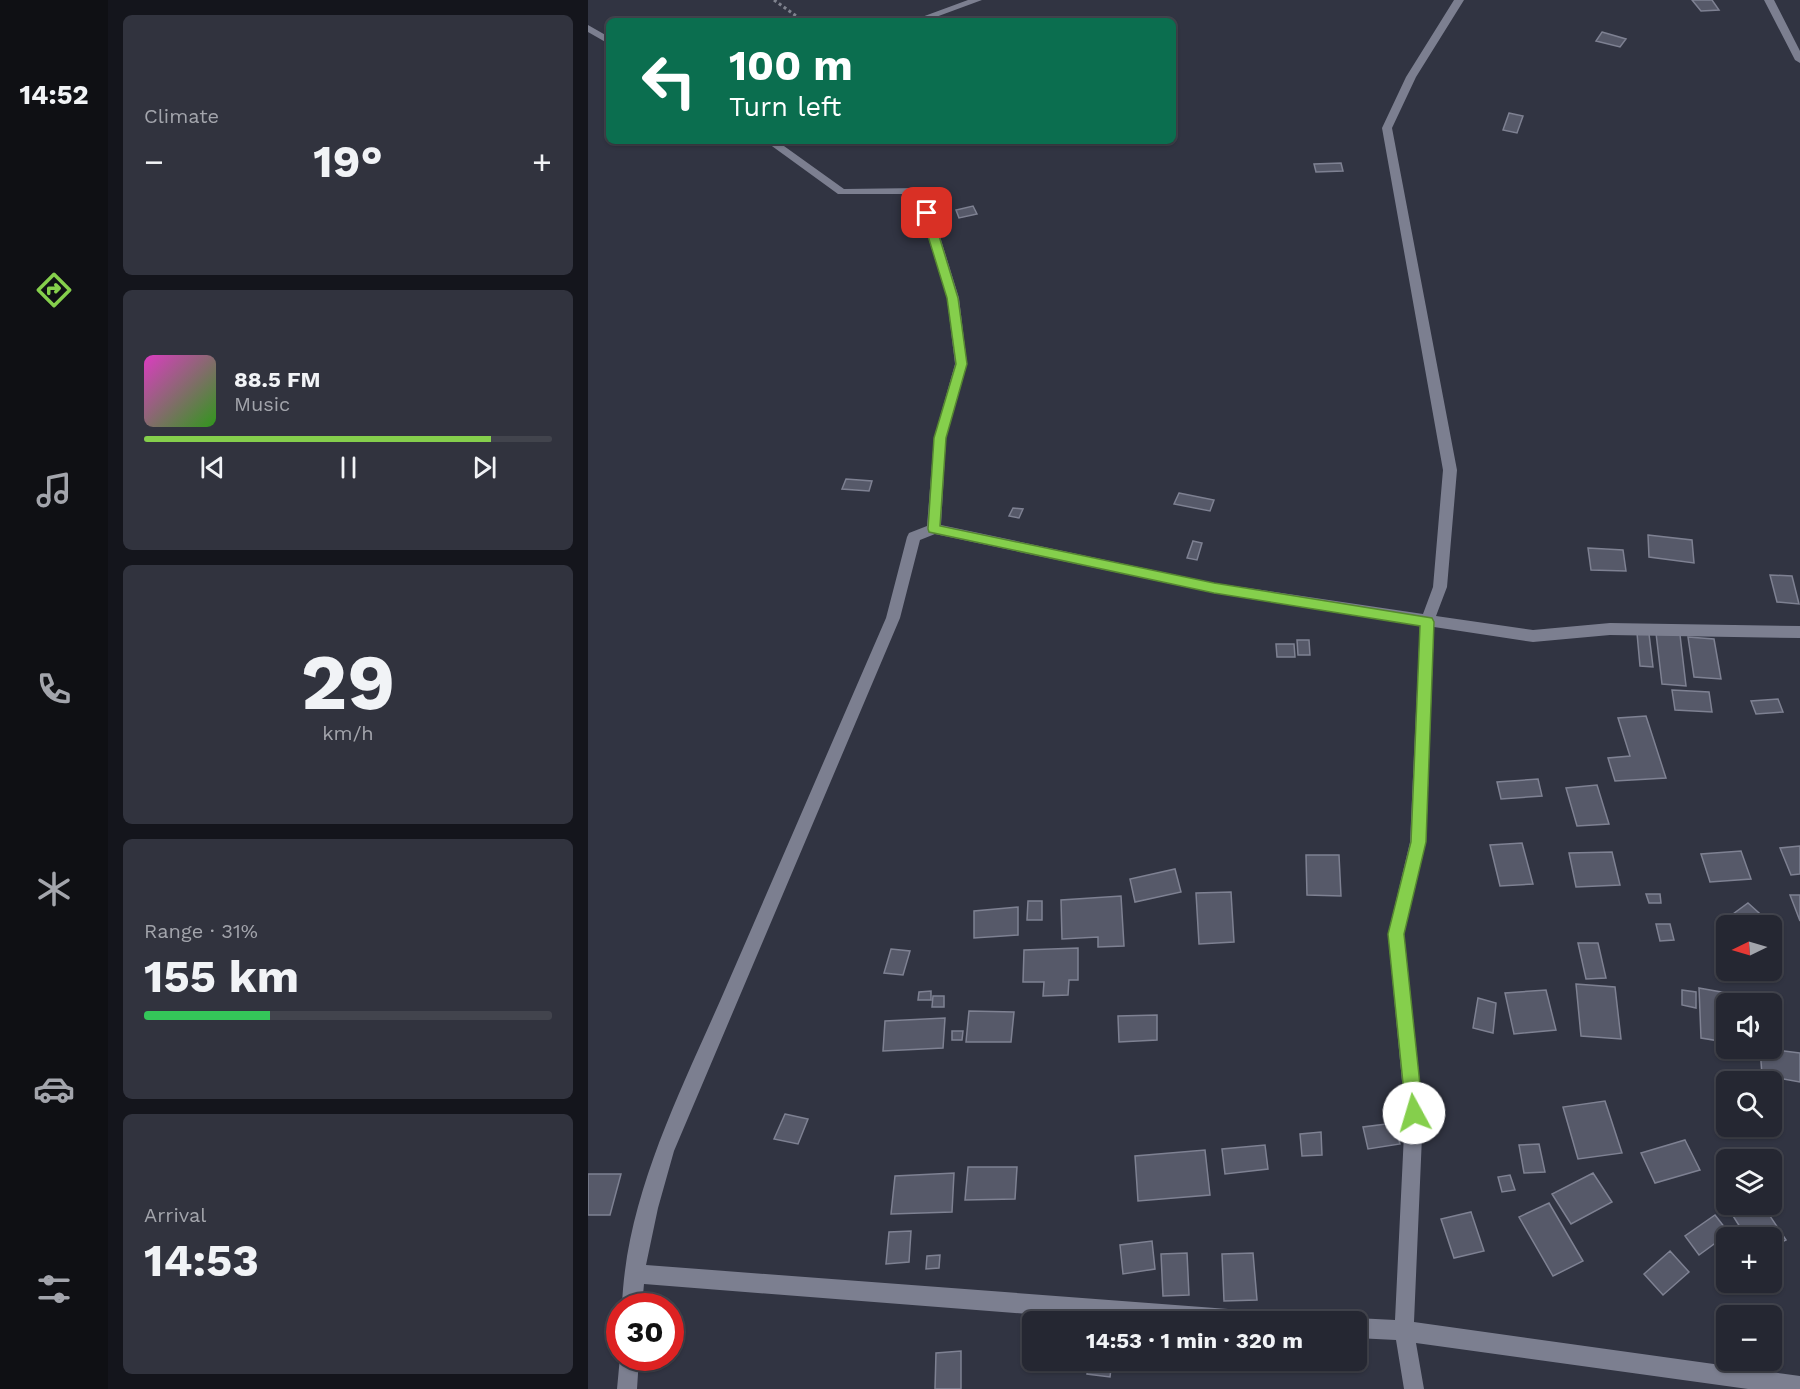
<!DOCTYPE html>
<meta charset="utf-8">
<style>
:root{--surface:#252732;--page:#31333e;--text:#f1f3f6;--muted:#a3a5ac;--line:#42444d;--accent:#85cf4c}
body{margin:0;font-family:"Work Sans",sans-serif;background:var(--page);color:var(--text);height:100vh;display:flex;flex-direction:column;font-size:22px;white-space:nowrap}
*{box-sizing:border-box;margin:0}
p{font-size:20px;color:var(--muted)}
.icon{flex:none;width:33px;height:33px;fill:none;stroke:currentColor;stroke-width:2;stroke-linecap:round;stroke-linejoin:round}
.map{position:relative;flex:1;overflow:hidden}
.panel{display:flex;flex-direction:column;gap:15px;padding:15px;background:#14151c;width:480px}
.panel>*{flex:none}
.guide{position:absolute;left:18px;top:18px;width:570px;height:126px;border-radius:9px;box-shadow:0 2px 4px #0004,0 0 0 2px var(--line);background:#0b6e4f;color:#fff;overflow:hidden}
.needle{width:39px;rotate:265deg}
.controls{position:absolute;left:1128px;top:915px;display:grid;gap:12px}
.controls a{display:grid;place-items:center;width:66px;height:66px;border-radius:9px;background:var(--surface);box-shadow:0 2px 4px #0004,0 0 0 2px var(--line);font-size:30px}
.speed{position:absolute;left:18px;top:1293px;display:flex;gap:12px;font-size:30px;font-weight:700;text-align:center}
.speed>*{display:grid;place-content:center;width:78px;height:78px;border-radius:50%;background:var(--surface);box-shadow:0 2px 4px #0004,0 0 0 2px var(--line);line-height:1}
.speed .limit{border:9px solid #d22;background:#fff;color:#111}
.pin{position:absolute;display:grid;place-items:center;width:51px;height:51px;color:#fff;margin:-26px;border-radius:12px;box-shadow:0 3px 9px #0006}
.me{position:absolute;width:66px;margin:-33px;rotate:354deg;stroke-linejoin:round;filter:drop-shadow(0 0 4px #0008)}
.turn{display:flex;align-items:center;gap:21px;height:126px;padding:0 24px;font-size:27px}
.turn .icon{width:78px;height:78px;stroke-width:2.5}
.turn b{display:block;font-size:42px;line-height:51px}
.big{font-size:45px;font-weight:700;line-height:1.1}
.panel .tile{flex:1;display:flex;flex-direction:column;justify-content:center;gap:9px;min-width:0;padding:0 21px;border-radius:9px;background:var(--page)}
.panel .dial{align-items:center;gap:0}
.dial b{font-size:78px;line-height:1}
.song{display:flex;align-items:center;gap:18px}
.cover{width:72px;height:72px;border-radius:9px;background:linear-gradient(135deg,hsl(310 70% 55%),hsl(110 70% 35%))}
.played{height:6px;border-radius:3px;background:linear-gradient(90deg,var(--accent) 85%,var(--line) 85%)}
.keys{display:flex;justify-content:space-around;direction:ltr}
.heat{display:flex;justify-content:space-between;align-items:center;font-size:33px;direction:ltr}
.charge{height:9px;border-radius:4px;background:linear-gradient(90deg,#34c759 31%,var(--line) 0)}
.trip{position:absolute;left:434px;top:1311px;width:345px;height:60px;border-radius:9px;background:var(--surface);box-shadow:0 2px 4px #0004,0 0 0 2px var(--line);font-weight:700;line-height:60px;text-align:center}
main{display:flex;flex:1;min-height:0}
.tab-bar{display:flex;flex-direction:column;width:108px;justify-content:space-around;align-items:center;background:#0f1014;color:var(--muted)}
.tab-bar .icon{width:42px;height:42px}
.tab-bar .selected{color:var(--accent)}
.tab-bar b{font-size:27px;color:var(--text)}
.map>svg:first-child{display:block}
.building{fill:#565969;stroke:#7e8192;stroke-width:1.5}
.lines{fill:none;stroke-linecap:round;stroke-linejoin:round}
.path{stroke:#7f828e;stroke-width:3;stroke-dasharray:3 3;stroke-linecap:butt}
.minor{fill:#7c7f90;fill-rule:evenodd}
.route{fill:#85cf4c;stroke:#568731;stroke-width:1.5}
</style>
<main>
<nav class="tab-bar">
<b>14:52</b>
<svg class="icon selected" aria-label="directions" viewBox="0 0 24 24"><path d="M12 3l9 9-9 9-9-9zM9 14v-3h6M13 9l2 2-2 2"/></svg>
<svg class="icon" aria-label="music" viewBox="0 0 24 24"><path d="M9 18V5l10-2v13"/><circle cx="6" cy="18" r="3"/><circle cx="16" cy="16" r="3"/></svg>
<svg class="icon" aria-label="phone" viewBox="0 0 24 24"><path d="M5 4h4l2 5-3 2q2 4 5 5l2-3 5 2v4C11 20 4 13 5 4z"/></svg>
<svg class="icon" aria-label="climate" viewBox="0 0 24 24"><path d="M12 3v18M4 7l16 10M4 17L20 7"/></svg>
<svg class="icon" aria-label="car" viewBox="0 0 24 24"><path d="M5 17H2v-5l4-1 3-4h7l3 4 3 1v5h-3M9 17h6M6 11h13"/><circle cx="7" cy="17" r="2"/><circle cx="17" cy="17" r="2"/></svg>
<svg class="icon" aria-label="filters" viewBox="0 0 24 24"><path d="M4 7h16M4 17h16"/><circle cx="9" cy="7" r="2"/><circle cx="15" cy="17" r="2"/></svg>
</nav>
<section class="panel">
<div class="tile"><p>Climate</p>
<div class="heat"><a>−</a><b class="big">19°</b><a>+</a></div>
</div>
<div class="tile">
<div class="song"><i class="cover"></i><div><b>88.5 FM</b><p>Music</p></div></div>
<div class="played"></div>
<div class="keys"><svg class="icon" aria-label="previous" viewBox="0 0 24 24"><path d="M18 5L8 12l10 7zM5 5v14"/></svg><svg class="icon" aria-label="pause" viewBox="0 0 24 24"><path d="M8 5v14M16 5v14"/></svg><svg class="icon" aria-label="next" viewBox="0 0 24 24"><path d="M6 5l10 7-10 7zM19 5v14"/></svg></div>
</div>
<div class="tile dial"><b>29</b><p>km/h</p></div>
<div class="tile"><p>Range · 31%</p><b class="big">155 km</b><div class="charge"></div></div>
<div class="tile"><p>Arrival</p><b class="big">14:53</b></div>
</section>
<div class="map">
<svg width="1212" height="1389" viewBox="0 0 1212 1389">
<rect width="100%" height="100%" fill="#313442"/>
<path class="building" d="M1104 0H1124L1131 10 1113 11Z
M1014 32 1038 39 1032 47 1008 41Z
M921 113 935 116 929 133 915 130Z
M753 163 755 171 728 172 726 164Z
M385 206 389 214 371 218 368 210Z
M258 479 284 481 281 491 254 489Z
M591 493 626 500 622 511 586 504Z
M425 508 435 509 431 518 421 516Z
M1060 535 1104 540 1106 563 1061 557Z
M605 541 614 543 609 560 599 558Z
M1000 548 1035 550 1038 571 1003 570Z
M1182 575 1204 576 1211 604 1189 602Z
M1049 633 1061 634 1065 667 1052 666Z
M1068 633 1092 635 1098 686 1074 684Z
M1100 637 1126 639 1133 679 1106 677Z
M709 640H721L722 655H710Z
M688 644H706L707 657H689Z
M1084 690 1121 692 1124 712 1087 710Z
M1190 699 1195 712 1168 714 1163 701Z
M1058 716 1078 778 1027 781 1020 758 1042 756 1030 718Z
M950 779 954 796 913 799 909 782Z
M1009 785 1021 824 989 826 978 788Z
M934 843 945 884 912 886 902 845Z
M1212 846V874L1203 875 1192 848Z
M1153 851 1163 879 1122 882 1113 854Z
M1024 852 1032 885 988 887 981 853Z
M718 855H751L753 896 719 895Z
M587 869 593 892 547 902 542 879Z
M643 892 646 942 611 944 608 893Z
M1058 894H1072L1073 903H1061Z
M1202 895H1212V921Z
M533 896 536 946 510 947V937L474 939 473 900Z
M440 901H454V920H439Z
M1160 903 1180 921 1175 926H1138L1134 922Z
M430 907V935L386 938V911Z
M1068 924H1082L1086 940 1072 941Z
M990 943H1010L1018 978 998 979Z
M490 948V980H481L480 995 455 996 456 982H435L436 950Z
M303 949 322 951 315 975 296 973Z
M988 984 1027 987 1033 1039 993 1036Z
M1111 988 1150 995 1151 1004H1138V1042L1113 1038Z
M958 990 968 1030 926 1034 917 993Z
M1094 990 1108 992V1008L1094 1005Z
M343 991V1000H330L331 992Z
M345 996H356V1007H344Z
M890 998 908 1003 905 1033 885 1028Z
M381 1011 426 1012 423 1042H378Z
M569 1015V1040L531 1042 530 1016Z
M357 1018 355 1048 295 1051 297 1021Z
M364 1031H375L374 1040H364Z
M1172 1048 1212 1053V1082L1174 1075Z
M1017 1101 1034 1153 990 1159 975 1107Z
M197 1114 220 1119 210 1144 186 1139Z
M806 1123 812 1144 780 1149 775 1127Z
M733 1132 734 1155 714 1156 712 1134Z
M1097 1140 1112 1170 1067 1183 1053 1153Z
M951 1144 957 1172 936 1173 931 1145Z
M677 1145 680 1169 637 1174 634 1149Z
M617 1150 622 1195 550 1201 547 1156Z
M380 1167H429L427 1199 377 1200Z
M366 1173 364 1212 303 1214 307 1176Z
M1005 1173 1024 1202 983 1224 964 1194Z
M0 1174H33L22 1215H0Z
M922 1175 927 1190 914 1192 910 1177Z
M961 1203 995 1261 965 1276 931 1217Z
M1148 1204H1174L1198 1240 1184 1247V1238H1159L1140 1208Z
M883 1212 896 1251 866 1258 853 1219Z
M1127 1215 1141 1233 1111 1255 1097 1236Z
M323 1231 321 1262 298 1264 301 1232Z
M564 1241 567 1269 535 1274 532 1245Z
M1082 1251 1101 1272 1075 1295 1056 1274Z
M599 1253 601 1295 575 1296 573 1254Z
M665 1253 669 1300 636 1301 634 1254Z
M352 1255 351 1268 338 1269 339 1256Z
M373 1351V1389H347L348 1353Z
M501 1360H524L522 1377 499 1374Z"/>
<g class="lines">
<path class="path" d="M186 0 215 21"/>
<path class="minor" d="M380 0H394L337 21H323Z
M866 0H876L828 77 804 128 869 470 859 587 848 616 945 630 1022 623 1212 626V638L1022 635 945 642 846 627 838 842 816 934 835 1113 826 1322 1212 1376V1389H1160L828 1343 836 1389H816L808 1340 768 1338V1322H761L768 1318 807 1320 817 1113 800 934 822 842 832 624 626 593 347 534 332 540 312 618 86 1151 70 1208 58 1265 680 1312 687 1315 690 1322H542L56 1284 54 1306H34C38 1194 95 1087 139 985 192 863 245 740 298 618L319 537 321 533 339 526 346 438 367 364 359 298 327 194H250L177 141H189L256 189 332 188 338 191 371 298 379 364 358 438 353 525 626 583 835 614 845 587 855 470 794 128 818 77Z
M1176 0H1186L1212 51V63L1207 60Z
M0 25 21 37V44L0 32Z
M32 1357 51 1358 49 1389H29Z"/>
</g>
<path class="route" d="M339 210 344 213 370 298 379 364 358 438 352 526 626 583 844 618 846 622 838 842 816 934 835 1113 832 1119 826 1121 820 1119 818 1113 800 934 823 842 832 626 626 593 341 532 340 529 346 438 368 364 359 298 333 213Z"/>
</svg>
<div class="controls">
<a><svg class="needle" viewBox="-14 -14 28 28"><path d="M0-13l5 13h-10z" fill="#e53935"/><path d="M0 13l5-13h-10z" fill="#a3a5ac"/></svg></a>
<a><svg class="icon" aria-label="sound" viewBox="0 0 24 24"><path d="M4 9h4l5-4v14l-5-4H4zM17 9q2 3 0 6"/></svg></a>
<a><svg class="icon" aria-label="search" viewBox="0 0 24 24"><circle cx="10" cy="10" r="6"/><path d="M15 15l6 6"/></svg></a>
<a><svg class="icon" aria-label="layers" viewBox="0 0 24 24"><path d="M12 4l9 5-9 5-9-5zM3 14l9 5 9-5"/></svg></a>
<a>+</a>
<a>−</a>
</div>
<div class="speed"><div class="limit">30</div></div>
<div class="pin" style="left:339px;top:213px;background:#d93025"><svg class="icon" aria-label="arrive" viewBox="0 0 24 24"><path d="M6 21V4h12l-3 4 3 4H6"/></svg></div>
<svg class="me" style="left:826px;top:1113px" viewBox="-20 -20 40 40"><circle r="19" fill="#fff"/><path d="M0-13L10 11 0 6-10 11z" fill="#85cf4c"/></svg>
<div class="trip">14:53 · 1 min · 320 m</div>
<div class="guide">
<div class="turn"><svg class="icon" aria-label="left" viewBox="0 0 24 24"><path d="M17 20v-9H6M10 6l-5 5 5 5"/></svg><div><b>100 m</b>Turn left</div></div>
</div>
</div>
</main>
